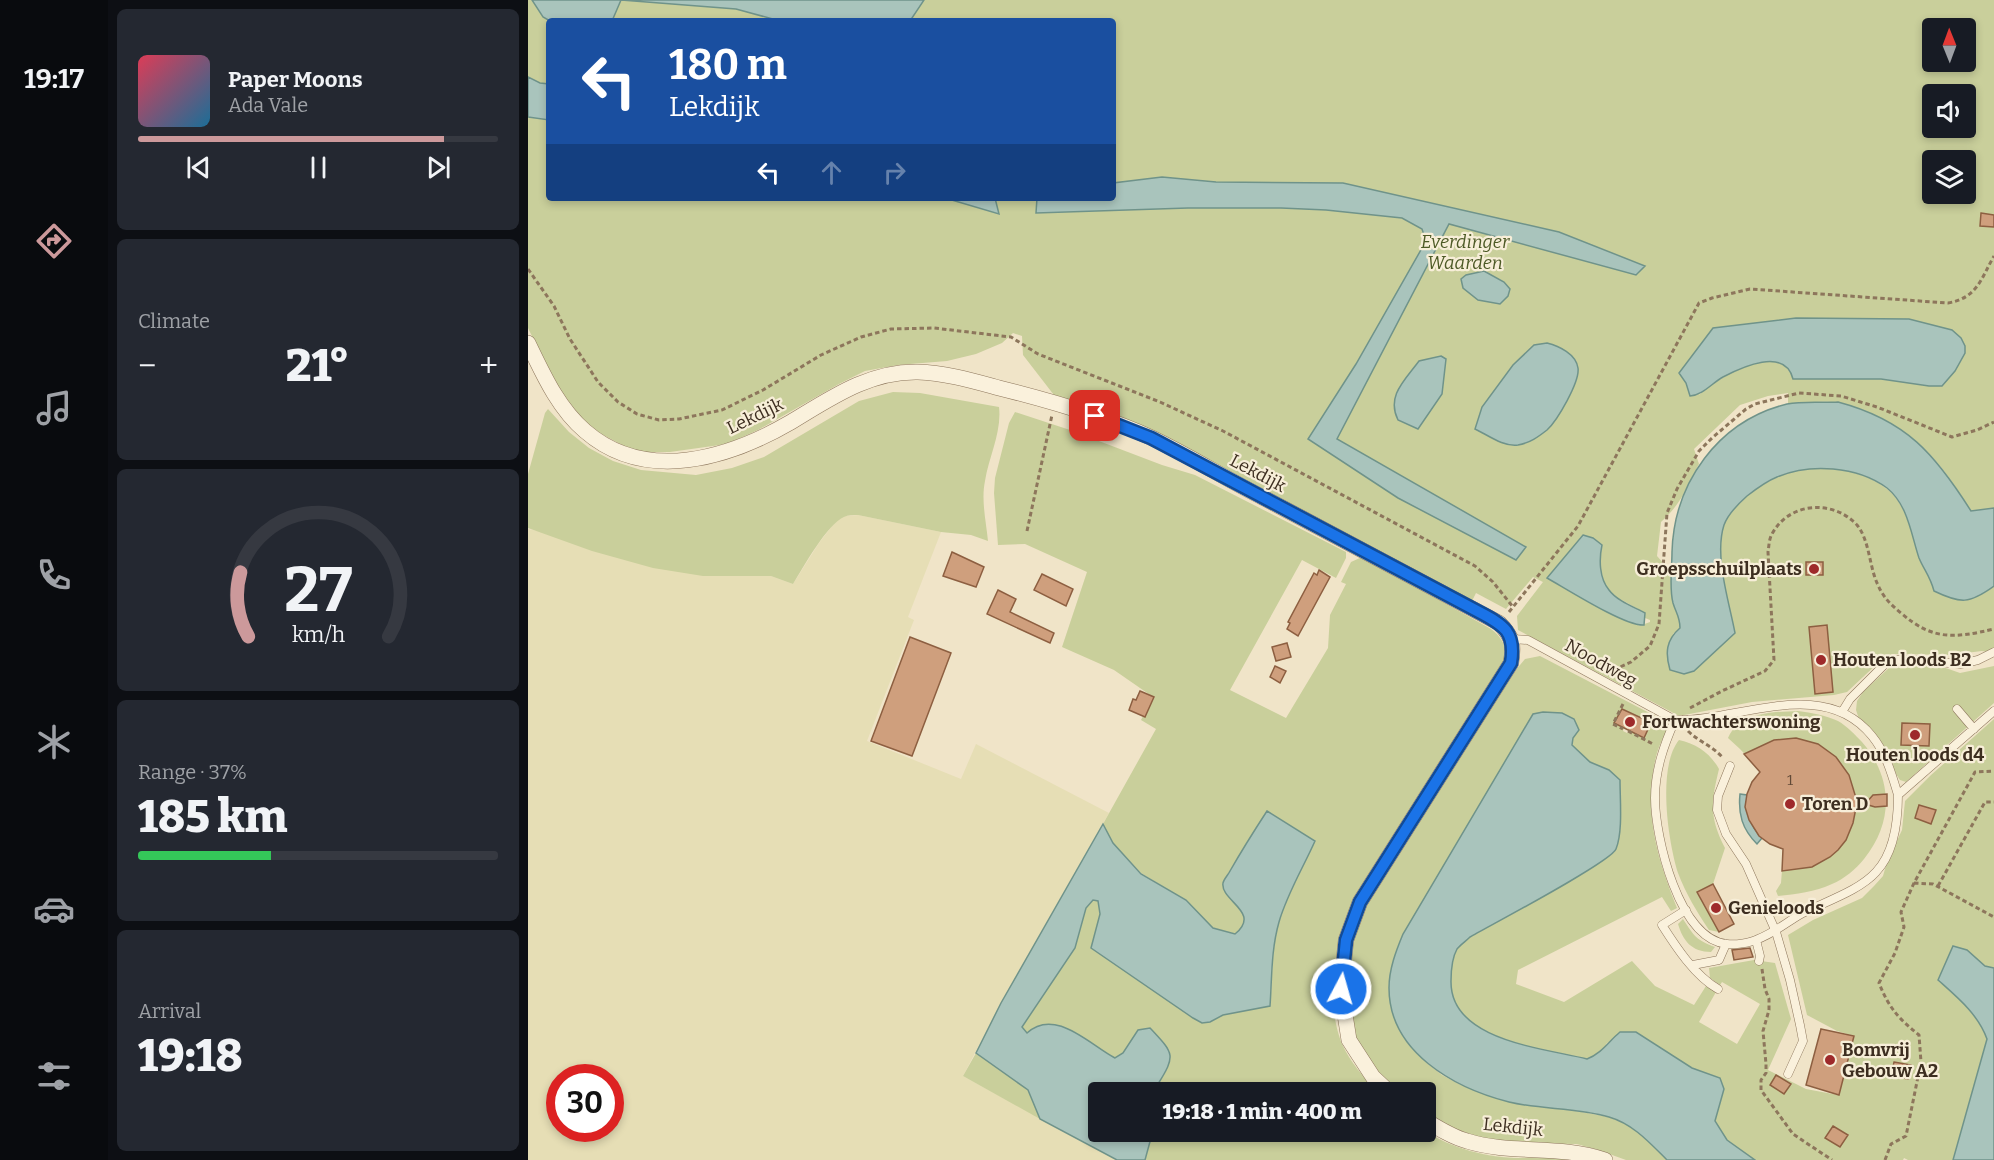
<!DOCTYPE html>
<meta charset="utf-8">
<style>
:root{--surface:#171b24;--page:#242831;--text:#f1f3f6;--muted:#9ea1a6;--line:#363941;--accent:#cc999b}
body{margin:0;font-family:Bitter,serif;background:var(--page);color:var(--text);height:100vh;display:flex;flex-direction:column;font-size:22px;white-space:nowrap}
*{box-sizing:border-box;margin:0}
p{font-size:20px;color:var(--muted)}
.icon{flex:none;width:33px;height:33px;fill:none;stroke:currentColor;stroke-width:2;stroke-linecap:round;stroke-linejoin:round}
.map{position:relative;flex:1;overflow:hidden}
.drawer{display:flex;flex-direction:column;gap:9px;padding:9px;background:#0d0f14;width:420px}
.drawer>*{flex:none}
.guide{position:absolute;left:18px;top:18px;width:570px;height:183px;border-radius:6px;box-shadow:0 3px 9px #0003;background:#1a4fa0;color:#fff;overflow:hidden}
.needle{width:39px;rotate:359deg}
.tools{position:absolute;left:1394px;top:18px;display:grid;gap:12px}
.tools a{display:grid;place-items:center;width:54px;height:54px;border-radius:6px;background:var(--surface);box-shadow:0 3px 9px #0003;font-size:30px}
.speed{position:absolute;left:18px;top:1064px;display:flex;gap:12px;font-size:30px;font-weight:700;text-align:center}
.speed>*{display:grid;place-content:center;width:78px;height:78px;border-radius:50%;background:var(--surface);box-shadow:0 3px 9px #0003;line-height:1}
.speed .limit{border:9px solid #d22;background:#fff;color:#111}
.pin{position:absolute;display:grid;place-items:center;width:51px;height:51px;color:#fff;margin:-26px;border-radius:12px;box-shadow:0 3px 9px #0006}
.me{position:absolute;width:66px;margin:-33px;rotate:6deg;stroke-linejoin:round;filter:drop-shadow(0 0 4px #0008)}
.turn{display:flex;align-items:center;gap:21px;height:126px;padding:0 24px;font-size:27px}
.turn .icon{width:78px;height:78px;stroke-width:2.5}
.turn b{display:block;font-size:42px;line-height:51px}
.lanes{display:flex;align-items:center;height:57px;padding:0 24px;background:#0003;justify-content:center;gap:30px;direction:ltr}
.lanes .off{opacity:.35}
.big{font-size:45px;font-weight:800;line-height:1.1}
.drawer .widget{flex:1;display:flex;flex-direction:column;justify-content:center;gap:9px;min-width:0;padding:0 21px;border-radius:9px;background:var(--page)}
.drawer .dial{align-items:center;gap:0}
.dial svg{height:156px;overflow:visible;fill:none;stroke:var(--line);stroke-width:7;stroke-linecap:round;text-anchor:middle}
.dial text{fill:var(--text);stroke:none}
.song{display:flex;align-items:center;gap:18px}
.cover{width:72px;height:72px;border-radius:9px;background:linear-gradient(135deg,hsl(350 70% 55%),hsl(200 70% 35%))}
.played{height:6px;border-radius:3px;background:linear-gradient(90deg,var(--accent) 85%,var(--line) 85%)}
.keys{display:flex;justify-content:space-around;direction:ltr}
.heat{display:flex;justify-content:space-between;align-items:center;font-size:33px;direction:ltr}
.charge{height:9px;border-radius:4px;background:linear-gradient(90deg,#34c759 37%,var(--line) 0)}
.trip{position:absolute;left:560px;top:1082px;width:348px;height:60px;border-radius:6px;background:var(--surface);box-shadow:0 3px 9px #0003;font-weight:800;line-height:60px;text-align:center}
main{display:flex;flex:1;min-height:0}
.menu{display:flex;flex-direction:column;width:108px;justify-content:space-around;align-items:center;background:#090b0e;color:var(--muted)}
.menu .icon{width:42px;height:42px}
.menu .current{color:var(--accent)}
.menu b{font-size:27px;color:var(--text)}
.map>svg:first-child{display:block}
.farmland{fill:#e6deb5;fill-rule:evenodd}
.green{fill:#c9cf9b;fill-rule:evenodd}
.water{fill:#a9c4bc;stroke:#6f938a;stroke-width:1.5}
.building{fill:#cf9f7d;stroke:#8d5f41;stroke-width:1.5}
.lines{fill:none;stroke-linecap:round;stroke-linejoin:round}
.service-casing{stroke:#8d765c;stroke-width:9}
.minor-casing{stroke:#8d765c;stroke-width:16}
.path{stroke:#8d765c;stroke-width:3;stroke-dasharray:4.5 3;stroke-linecap:butt}
.service{stroke:#faf1dc;stroke-width:8}
.minor{stroke:#faf1dc;stroke-width:15}
.route-casing{stroke:#114b97;stroke-width:15}
.route{stroke:#1a73e8;stroke-width:10}
.poi-dot{fill:#9e2a2b;stroke:#f7eed8;stroke-width:2}
.labels{text-anchor:middle;stroke-width:4.5;stroke-linejoin:round;paint-order:stroke}
.number-label{font-size:15px;fill:#624a37}
.park-label{font-size:18px;font-style:italic;fill:#4d5a26;stroke:#f7eed8}
.street-label{font-size:18px;fill:#3d2e20;stroke:#f7eed8}
.poi-label{font-size:18px;font-weight:bold;fill:#3d2e20;stroke:#f7eed8;text-anchor:start}
</style>
<main>
<nav class="menu">
<b>19:17</b>
<svg class="icon current" aria-label="directions" viewBox="0 0 24 24"><path d="M12 3l9 9-9 9-9-9zM9 14v-3h6M13 9l2 2-2 2"/></svg>
<svg class="icon" aria-label="music" viewBox="0 0 24 24"><path d="M9 18V5l10-2v13"/><circle cx="6" cy="18" r="3"/><circle cx="16" cy="16" r="3"/></svg>
<svg class="icon" aria-label="phone" viewBox="0 0 24 24"><path d="M5 4h4l2 5-3 2q2 4 5 5l2-3 5 2v4C11 20 4 13 5 4z"/></svg>
<svg class="icon" aria-label="climate" viewBox="0 0 24 24"><path d="M12 3v18M4 7l16 10M4 17L20 7"/></svg>
<svg class="icon" aria-label="car" viewBox="0 0 24 24"><path d="M5 17H2v-5l4-1 3-4h7l3 4 3 1v5h-3M9 17h6M6 11h13"/><circle cx="7" cy="17" r="2"/><circle cx="17" cy="17" r="2"/></svg>
<svg class="icon" aria-label="filters" viewBox="0 0 24 24"><path d="M4 7h16M4 17h16"/><circle cx="9" cy="7" r="2"/><circle cx="15" cy="17" r="2"/></svg>
</nav>
<section class="drawer">
<div class="widget">
<div class="song"><i class="cover"></i><div><b>Paper Moons</b><p>Ada Vale</p></div></div>
<div class="played"></div>
<div class="keys"><svg class="icon" aria-label="previous" viewBox="0 0 24 24"><path d="M18 5L8 12l10 7zM5 5v14"/></svg><svg class="icon" aria-label="pause" viewBox="0 0 24 24"><path d="M8 5v14M16 5v14"/></svg><svg class="icon" aria-label="next" viewBox="0 0 24 24"><path d="M6 5l10 7-10 7zM19 5v14"/></svg></div>
</div>
<div class="widget"><p>Climate</p>
<div class="heat"><a>−</a><b class="big">21°</b><a>+</a></div>
</div>
<div class="widget dial"><svg viewBox="0 0 100 80">
<path d="M14 69A42 42 0 1 1 86 69"/>
<path d="M14 69A42 42 0 0 1 10 36" stroke="#cc999b"/>
<text x="50" y="56" font-size="32" font-weight="700">27</text>
<text x="50" y="72" font-size="11">km/h</text>
</svg></div>
<div class="widget"><p>Range · 37%</p><b class="big">185 km</b><div class="charge"></div></div>
<div class="widget"><p>Arrival</p><b class="big">19:18</b></div>
</section>
<div class="map">
<svg width="1466" height="1160" viewBox="0 0 1466 1160">
<rect width="100%" height="100%" fill="#f0e4c8"/>
<path class="farmland" d="M330 515 413 532 380 617 386 620 339 741 433 779 448 744 581 813 473 1003 435 1076 589 1160H0V529L243 576 265 584 291 543 308 521 318 516ZM32 1077H82V1128H32Z"/>
<path class="green" d="M0 0H1466V508L1443 511C1419 473 1400 444 1359 421 1344 413 1328 406 1311 403 1295 400 1276 403 1260 404V393L1240 396 1212 405 1166 449 1171 464C1157 489 1155 502 1133 522L1129 556 1144 573 1145 603 1152 618V628L1145 634 1207 633C1201 603 1186 554 1196 525 1200 513 1210 504 1219 496 1234 484 1252 474 1271 470 1299 464 1337 471 1359 489 1380 506 1383 535 1392 558 1394 565 1399 572 1403 578L1455 594 1466 586V653L1454 651 1421 655 1364 654 1350 663 1319 692 1306 695 1224 702 1151 716 990 630 989 616 1015 582 1005 577 978 609 948 593 943 603 529 399 495 355 494 336 485 333 474 343 448 354 419 361 370 365 337 371 311 384 230 430 199 444 142 452H113L98 447 60 427 27 384 0 328ZM21 21H585V198H21ZM1404 28H1437V62H1404ZM1404 94H1437V128H1404ZM1404 160H1437V194H1404ZM1192 349 1413 386H1401L1353 379H1265C1254 339 1189 378 1171 395ZM1094 600 1117 613V618L1122 620V622L1111 626ZM1298 625 1305 692 1287 694 1281 627Z
M365 392 392 393 471 407C474 432 461 456 457 481 453 500 458 521 460 541L443 535 413 532 330 515C325 515 320 515 316 517 299 524 275 568 265 584L243 576H175L125 568 64 551 0 528V474L17 413 20 409 41 432 61 448 85 461 113 470 168 475 204 468 236 457 331 401Z
M487 412 542 430 634 465 667 475 818 552V558L808 578 774 560 702 690 758 718 800 648 802 615 818 584 813 582 823 562 834 557 963 629C973 636 976 644 980 655 953 698 928 741 901 783 859 848 808 905 805 986 804 1005 807 1027 814 1044 822 1062 836 1077 849 1092H633L630 1084C637 1073 644 1064 641 1049L610 1030 595 1053 587 1058 580 1055 497 1032 494 1027 547 948 558 908 565 900 570 901 572 914 563 948 665 1018 674 1023 682 1022 695 1015 742 1006C745 978 743 950 751 922 759 894 775 868 787 841L739 811 695 882C696 902 732 914 708 934L685 928 644 892 613 873 585 843 575 824 628 729 613 720 625 697 586 670 534 647 559 572 497 544 470 545 466 493 467 478 481 423Z
M1012 656 1131 718 1140 727C1136 737 1130 747 1128 757 1115 811 1129 858 1149 908L1143 911 1134 897 990 970 988 984 1036 1002 1104 961 1127 986 1166 1005 1178 986 1188 992 1171 1022 1209 1044 1232 1004 1194 982 1192 985 1182 978 1181 968 1226 960 1247 963 1263 1019 1240 1070 1278 1089 1310 1095 1326 1036 1309 1031 1279 1015 1260 935 1285 920 1334 898 1346 886 1355 876 1359 862 1374 830 1377 801 1403 775 1466 719V968L1457 966 1439 950 1426 947 1410 980C1429 997 1450 1014 1459 1039L1425 1160H1380L1376 1158 1375 1160H1227L1199 1140 1187 1121 1196 1089 1192 1078 1164 1068 1108 1032 1079 1043 1072 1054 1059 1059C1017 1048 922 1042 923 981 923 972 924 958 929 949 932 945 938 941 942 937L1081 770 1062 762 1044 745 1045 738 875 934 868 952 861 987 887 1052 900 1064 914 1075 933 1085 1003 1106 1026 1107 1081 1117 1100 1125 1114 1135 1139 1160H1098L1073 1151 1049 1144 980 1143 954 1138 928 1129 897 1113V1092H870L846 1069 832 1050 820 1013 821 945 839 902 987 671 997 659ZM1094 709 1118 720 1099 733 1095 731 1096 728 1086 723ZM1391 805 1407 810 1403 823 1387 818ZM1366 1062 1383 1065 1380 1079 1363 1075Z
M1382 663 1412 666 1432 673 1466 666V703L1378 782 1372 780 1368 774 1360 754 1352 740 1331 719 1328 710 1329 701 1335 692 1362 667Z
M1270 711C1284 713 1297 715 1310 721 1319 726 1327 735 1334 742 1365 778 1366 822 1336 859 1328 869 1316 879 1304 884 1287 892 1268 894 1250 896L1248 891 1253 883 1255 857 1299 842 1212 749 1200 738C1212 712 1245 712 1270 711Z
M1151 740C1169 744 1182 753 1191 769 1183 802 1181 817 1197 848L1185 884 1170 892 1191 932 1181 930C1169 912 1158 894 1150 873 1140 841 1129 767 1151 740Z
M1155 919C1166 936 1168 940 1187 947L1183 952C1164 952 1155 941 1150 924Z
M448 1053 500 1090 512 1119 435 1076Z
M622 1131H897C923 1148 960 1158 992 1158 1010 1158 1031 1153 1048 1160H617L623 1138Z"/>
<path class="water" d="M4 0H396L382 21H252L208 9 93 0 84 21H22L15 17Z
M0 77 12 83 21 84V120L0 117Z
M634 177 688 182 815 183 1031 232 1117 266 1108 275 921 224 809 439 998 547 988 560 870 498 780 439 828 364 898 241 894 229 874 218 798 210 753 208H660L508 213 509 198H585V183Z
M417 198H467L471 214Z
M956 271 976 282 982 289 980 296 972 304 950 300 935 288 933 279 938 275Z
M1268 318 1381 319 1424 330 1433 338 1437 346V353L1427 371 1414 386H1401L1353 379H1265C1257 347 1214 367 1195 377 1184 383 1175 395 1162 396L1158 383 1151 373 1185 328Z
M1019 343C1031 346 1048 354 1050 368 1052 382 1029 421 1019 430 1010 437 1002 443 990 445 975 447 960 435 947 429L954 407 985 365 1006 345Z
M913 356 918 359 914 394 890 429 870 420C858 396 877 380 891 361Z
M1310 402C1378 420 1407 454 1443 511L1466 508V586C1441 604 1433 604 1406 591 1402 576 1396 570 1391 558 1383 534 1380 505 1359 488 1329 466 1282 463 1249 477 1239 481 1228 489 1219 496 1210 504 1200 514 1196 525 1186 556 1201 601 1207 633L1166 671 1156 674 1142 670C1137 653 1138 640 1152 628 1152 617 1148 613 1145 603 1141 588 1144 568 1144 552 1146 483 1190 421 1259 404 1275 401 1293 403 1310 402Z
M1055 535 1065 538 1074 545C1071 559 1071 578 1081 590 1089 601 1106 607 1117 613L1116 625C1098 627 1037 588 1019 578Z
M1015 712 1034 713 1046 719 1051 730 1045 738 1044 745 1062 762 1081 770 1092 780C1092 800 1095 832 1088 849 1083 862 963 925 942 937 938 941 932 945 929 949 924 958 923 972 923 981 922 1041 1016 1048 1059 1059 1074 1053 1080 1042 1092 1032H1108L1164 1068 1192 1078 1196 1089 1187 1121 1199 1140 1227 1160H1139C1121 1142 1105 1124 1081 1117 1048 1107 1014 1110 981 1102 926 1088 861 1052 861 988 861 969 868 951 875 934L1005 714Z
M1212 794 1219 795C1219 813 1221 825 1234 838L1229 844C1214 829 1210 814 1212 794Z
M739 811 787 841C775 868 759 894 751 922 743 950 744 978 742 1006L695 1015 682 1022 674 1023 665 1018 563 948 572 914 570 901 565 900 558 908 547 948 494 1027 499 1033C527 1007 562 1045 587 1058L595 1053 610 1030 622 1028C645 1053 649 1054 630 1084L633 1092H570V1131H622L623 1138 617 1160H589L512 1119 500 1090 448 1053 473 1003 575 824 585 843 613 874 658 900 685 928 707 934C734 912 692 901 695 883 696 879 700 875 702 871 714 850 726 831 739 811Z
M1425 946 1439 950 1457 966 1466 968V1160H1425L1459 1039C1450 1014 1429 997 1410 980Z"/>
<path class="building" d="M1453 213 1466 215V227L1452 226Z
M424 552 456 567 448 587 415 576Z
M1278 562H1295V575H1278Z
M791 570 802 577 770 636 759 629 762 623 760 622 786 573 789 575Z
M514 574 545 589 538 606 506 590Z
M470 590 488 599 482 612 526 633 522 643 459 614Z
M1299 625 1305 692 1287 694 1281 627Z
M382 637 423 653 384 756 343 741Z
M759 643 763 657 748 661 744 647Z
M747 666 758 671 752 683 742 677Z
M612 691 626 697 617 717 601 710 605 699 608 700Z
M1094 709 1118 720 1116 724 1121 727 1116 738 1086 723Z
M1374 723 1402 724 1401 746 1373 745Z
M1268 738 1290 744 1308 757 1321 775 1328 798H1330L1325 823 1318 840 1310 850 1302 857 1284 867 1254 871 1255 849 1242 844 1231 836 1221 820 1217 807 1219 794 1224 782 1232 772 1216 754 1246 740Z
M1359 794V806L1347 807 1337 804 1345 795Z
M1391 805 1408 810 1403 824 1387 818Z
M1185 884 1206 924 1191 932 1169 892Z
M1222 948 1225 957 1206 960 1204 950Z
M1293 1029 1326 1036 1311 1095 1278 1085Z
M1366 1062 1383 1065 1380 1079 1363 1075Z
M1248 1075 1263 1084 1256 1094 1242 1085Z
M1305 1126 1320 1135 1312 1147 1297 1138Z"/>
<g class="lines">
<g class="service-casing">
<path id="service" d="M984 639 1000 640 1147 720C1210 722 1295 675 1344 736 1358 753 1364 775 1370 795
M1429 709 1446 729
M1314 712 1322 699 1357 664 1373 659 1433 664 1450 660 1466 652
M1147 720C1136 745 1127 770 1127 798 1127 837 1151 940 1199 944 1208 945 1222 943 1230 939 1246 933 1259 922 1273 914 1296 902 1331 891 1348 872 1366 853 1370 820 1370 795L1466 711
M1202 766 1190 796 1189 810 1198 834 1218 864 1248 932 1262 980 1272 1025 1275 1041 1260 1074
M1158 910 1134 925C1148 947 1167 976 1190 989
M1228 940 1232 956 1231 961
M1165 965 1191 960 1198 944"/>
</g>
<g class="minor-casing">
<path id="minor" d="M0 343C15 374 30 408 57 431 118 484 201 458 263 422 303 398 341 371 390 372 418 373 445 381 471 388 523 401 576 416 624 438 662 456 698 479 736 498 814 540 893 581 971 623 985 637 986 644 983 663L832 902 818 940 813 989 821 1040 845 1077 861 1092
M897 1120C910 1128 924 1137 939 1141 983 1155 1031 1144 1077 1160"/>
</g>
<path class="path" d="M0 269 26 306 42 339 70 382 90 402 109 414 131 420 151 419 194 410 235 390 293 355 333 337 363 329 406 328 483 337 510 354 632 402 695 431 947 566 965 582 985 607
M499 531 524 415
M981 612 1050 526 1171 303 1184 298 1222 289 1420 303C1449 298 1453 279 1466 256
M1079 673 1103 662 1122 646 1131 624 1139 513 1149 489 1171 451 1184 438 1218 409 1227 404 1271 393 1313 396 1349 407 1424 437 1449 430 1466 422
M1095 704 1085 724 1095 729
M1162 708 1194 691 1237 671 1246 660 1240 552C1241 546 1241 539 1244 534 1261 502 1305 499 1329 525 1342 541 1341 567 1350 585 1355 597 1363 605 1373 613 1405 641 1427 638 1466 629
M1100 731 1125 744
M1160 731C1171 742 1185 746 1195 758
M1386 883 1405 884 1466 917
M1410 886 1457 802H1466
M1234 969 1237 989 1241 999V1010L1235 1031 1238 1064V1073L1233 1080V1090L1265 1134 1304 1160
M1357 1160 1363 1144 1378 1136 1393 1062 1391 1035C1370 1018 1361 1008 1351 983L1367 953 1376 927 1373 912 1386 883 1447 772 1466 771"/>
<use href="#service" class="service"/>
<use href="#minor" class="minor"/>
</g>
<g class="lines">
<g class="route-casing">
<path id="route" d="M567 416 623 438 951 612C976 625 988 632 983 663L832 902 818 940 813 989"/>
</g>
<use href="#route" class="route"/>
</g>
<g class="poi-dot">
<circle cx="1286" cy="569" r="6"/>
<circle cx="1293" cy="660" r="6"/>
<circle cx="1102" cy="722" r="6"/>
<circle cx="1387" cy="735" r="6"/>
<circle cx="1262" cy="804" r="6"/>
<circle cx="1188" cy="908" r="6"/>
<circle cx="1302" cy="1060" r="6"/>
</g>
<g class="labels">
<g class="number-label">
<text x="1262" y="785">1</text>
</g>
<g class="park-label">
<text x="937" y="248">Everdinger<tspan x="937" dy="21">Waarden</tspan></text>
</g>
<g class="street-label">
<text transform="translate(227 416) rotate(-26)" y="6">Lekdijk</text>
<text transform="translate(730 473) rotate(28)" y="6">Lekdijk</text>
<text transform="translate(1073 663) rotate(29)" y="6">Noodweg</text>
<text transform="translate(985 1127) rotate(6)" y="6">Lekdijk</text>
</g>
<g class="poi-label">
<text x="1274" y="575" text-anchor="end">Groepsschuilplaats</text>
<text x="1305" y="666">Houten loods B2</text>
<text x="1114" y="728">Fortwachterswoning</text>
<text x="1387" y="761" text-anchor="middle">Houten loods d4</text>
<text x="1274" y="810">Toren D</text>
<text x="1200" y="914">Genieloods</text>
<text x="1314" y="1056">Bomvrij<tspan x="1314" dy="21">Gebouw A2</tspan></text>
</g>
</g>
</svg>
<div class="tools">
<a><svg class="needle" viewBox="-14 -14 28 28"><path d="M0-13l5 13h-10z" fill="#e53935"/><path d="M0 13l5-13h-10z" fill="#9ea1a6"/></svg></a>
<a><svg class="icon" aria-label="sound" viewBox="0 0 24 24"><path d="M4 9h4l5-4v14l-5-4H4zM17 9q2 3 0 6"/></svg></a>
<a><svg class="icon" aria-label="layers" viewBox="0 0 24 24"><path d="M12 4l9 5-9 5-9-5zM3 14l9 5 9-5"/></svg></a>
</div>
<div class="speed"><div class="limit">30</div></div>
<div class="pin" style="left:567px;top:416px;background:#d93025"><svg class="icon" aria-label="arrive" viewBox="0 0 24 24"><path d="M6 21V4h12l-3 4 3 4H6"/></svg></div>
<svg class="me" style="left:813px;top:989px" viewBox="-20 -20 40 40"><circle r="17" fill="#1a73e8" stroke="#fff" stroke-width="3"/><path d="M0-11L8 9 0 5-8 9z" fill="#fff"/></svg>
<div class="trip">19:18 · 1 min · 400 m</div>
<div class="guide">
<div class="turn"><svg class="icon" aria-label="left" viewBox="0 0 24 24"><path d="M17 20v-9H6M10 6l-5 5 5 5"/></svg><div><b>180 m</b>Lekdijk</div></div>
<div class="lanes"><svg class="icon" aria-label="left" viewBox="0 0 24 24"><path d="M17 20v-9H6M10 6l-5 5 5 5"/></svg><svg class="icon off" aria-label="ahead" viewBox="0 0 24 24"><path d="M12 20V5M6 11l6-6 6 6"/></svg><svg class="icon off" aria-label="right" viewBox="0 0 24 24"><path d="M7 20v-9h11M14 6l5 5-5 5"/></svg></div>
</div>
</div>
</main>
